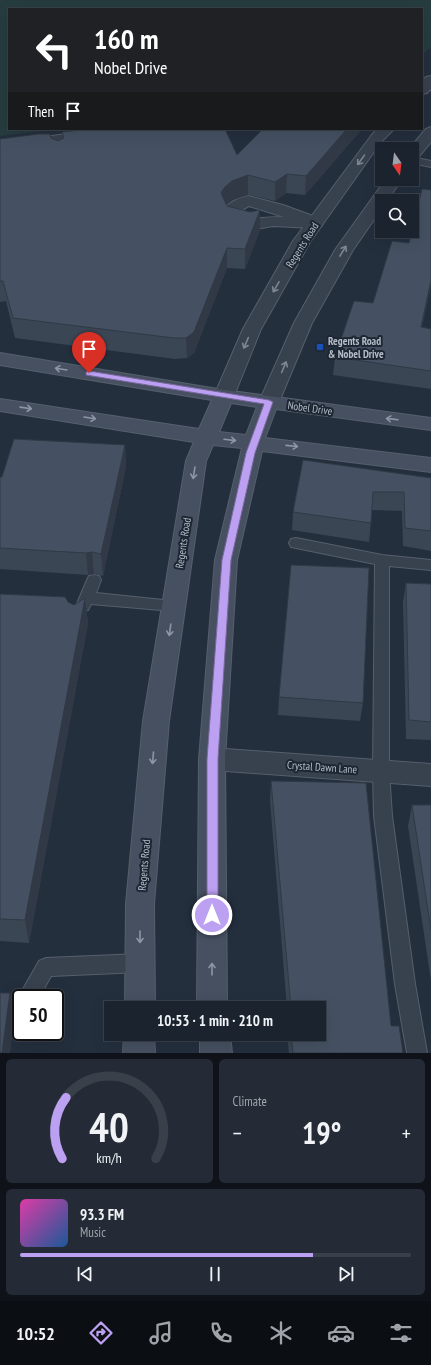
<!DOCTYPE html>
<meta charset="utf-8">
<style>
:root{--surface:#1b232e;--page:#242b36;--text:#f1f3f6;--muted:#a0a4aa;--line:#39404a;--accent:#bca0f2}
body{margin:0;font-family:"PT Sans Narrow",sans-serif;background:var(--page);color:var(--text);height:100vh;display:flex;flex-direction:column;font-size:15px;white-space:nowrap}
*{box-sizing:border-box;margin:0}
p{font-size:13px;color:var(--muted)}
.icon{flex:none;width:22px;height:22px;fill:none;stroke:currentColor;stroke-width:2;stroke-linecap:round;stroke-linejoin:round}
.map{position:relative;height:1053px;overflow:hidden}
.panel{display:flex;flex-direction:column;gap:6px;padding:6px;background:#0f1319;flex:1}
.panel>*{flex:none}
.top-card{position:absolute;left:8px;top:8px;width:415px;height:122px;border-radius:0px;box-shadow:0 4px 16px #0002,0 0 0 1px var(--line);background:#202124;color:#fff;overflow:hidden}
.needle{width:26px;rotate:166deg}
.buttons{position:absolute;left:375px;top:142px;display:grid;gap:8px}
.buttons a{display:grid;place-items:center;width:44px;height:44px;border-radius:0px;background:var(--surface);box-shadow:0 4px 16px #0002,0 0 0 1px var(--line);font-size:20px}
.speed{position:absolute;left:12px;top:989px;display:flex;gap:8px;font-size:20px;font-weight:700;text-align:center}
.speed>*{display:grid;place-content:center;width:52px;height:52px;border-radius:50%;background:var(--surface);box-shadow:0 4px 16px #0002,0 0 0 1px var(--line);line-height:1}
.speed .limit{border:2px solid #111;border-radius:6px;background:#fff;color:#111}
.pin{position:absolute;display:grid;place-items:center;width:34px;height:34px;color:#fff;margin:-41px -17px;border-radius:50% 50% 50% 0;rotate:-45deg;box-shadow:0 0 4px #0007}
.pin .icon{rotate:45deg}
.me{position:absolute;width:44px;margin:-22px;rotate:0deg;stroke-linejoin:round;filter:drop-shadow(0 0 3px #0008)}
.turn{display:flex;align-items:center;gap:14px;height:84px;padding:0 20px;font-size:18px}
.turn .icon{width:52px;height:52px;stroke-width:2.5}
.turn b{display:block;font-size:28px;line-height:34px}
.then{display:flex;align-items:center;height:38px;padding:0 20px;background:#0003;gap:8px;font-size:15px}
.big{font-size:30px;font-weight:700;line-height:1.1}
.panel .card{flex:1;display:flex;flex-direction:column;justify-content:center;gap:6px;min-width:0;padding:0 14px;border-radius:6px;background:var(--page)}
.panel .dial{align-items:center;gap:0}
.dial svg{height:104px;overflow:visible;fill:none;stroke:var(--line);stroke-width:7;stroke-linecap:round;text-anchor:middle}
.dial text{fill:var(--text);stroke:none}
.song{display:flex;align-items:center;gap:12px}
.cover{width:48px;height:48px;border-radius:6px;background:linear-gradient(135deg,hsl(320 70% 55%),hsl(210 70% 35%))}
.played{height:4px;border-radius:2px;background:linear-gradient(90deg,var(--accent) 75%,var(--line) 75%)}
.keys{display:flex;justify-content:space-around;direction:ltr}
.heat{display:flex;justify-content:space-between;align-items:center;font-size:22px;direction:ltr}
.panel .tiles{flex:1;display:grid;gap:6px;grid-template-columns:1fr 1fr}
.card:last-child{grid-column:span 2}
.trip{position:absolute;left:104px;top:1001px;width:222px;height:40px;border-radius:0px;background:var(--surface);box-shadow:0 4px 16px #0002,0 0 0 1px var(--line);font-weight:700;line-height:40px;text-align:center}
.tabs{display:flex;height:64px;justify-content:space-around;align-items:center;background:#0b0e12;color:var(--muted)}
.tabs .icon{width:28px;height:28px}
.tabs .current{color:var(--accent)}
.tabs b{font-size:18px;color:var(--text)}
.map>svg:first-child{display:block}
.green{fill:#263c3f}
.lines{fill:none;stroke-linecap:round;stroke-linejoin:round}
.service-casing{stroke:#565f6c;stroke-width:2}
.minor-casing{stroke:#565f6c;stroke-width:2}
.tertiary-casing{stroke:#565f6c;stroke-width:2}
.secondary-casing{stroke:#565f6c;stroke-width:2}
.service{fill:#38414e;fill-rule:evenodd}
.minor{fill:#38414e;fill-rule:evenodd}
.tertiary{fill:#38414e;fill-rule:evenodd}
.secondary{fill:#465061;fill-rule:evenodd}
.wall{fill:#3b4654}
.shaded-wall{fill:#303945}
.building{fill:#455162;stroke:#303945}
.oneway{stroke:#7c8592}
.oneway2{stroke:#8e96a5}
.route{fill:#bca0f2;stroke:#7a689d}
.transit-dot{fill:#1a4fb4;stroke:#1d2633;stroke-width:1.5}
.labels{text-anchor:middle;stroke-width:4;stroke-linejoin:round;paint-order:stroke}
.street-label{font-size:11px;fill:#b4bcc9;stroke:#1d2633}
.poi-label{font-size:11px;font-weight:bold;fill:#b4bcc9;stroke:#1d2633;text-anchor:start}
</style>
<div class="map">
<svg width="431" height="1053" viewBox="0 0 431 1053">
<rect width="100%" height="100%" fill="#242f3e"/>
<path class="green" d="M0 0H431V47L422 55V9H9V129H62L0 136Z"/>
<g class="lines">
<g class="service-casing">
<path id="service" d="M81 132 84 133 86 135 84 137 0 149V143Z
M412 157 431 161V167L412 163Z
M296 538 382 555 431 560V570L389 566V771L392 816 415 984 427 1053H407L395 984 374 816 373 771 375 564 291 547 289 543 291 539Z
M94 575 99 576 101 580 96 593 173 601 178 602 180 606 178 610 173 611 91 604 88 610 83 611 78 610 76 606 87 580 89 576Z
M140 954 147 957 149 963 147 969 140 972 51 976 39 998H21V1004L18 998 39 961 46 958Z"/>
</g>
<g class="minor-casing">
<path id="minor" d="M248 196 283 205 321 219 323 223 321 227 315 228 273 226 250 230 227 224 222 212C229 202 236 199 248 196ZM249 206 284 217C269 216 255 221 240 217L238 212Z
M212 748 431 764V786L212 770 203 767 199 759 203 751Z"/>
</g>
<g class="tertiary-casing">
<path id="tertiary" d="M431 76V89L427 93 422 94V81L426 77Z
M431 127V142L417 159 412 161V149H409L426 129Z
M377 129H394L381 142 310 242 261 329 234 396 231 400 224 402 217 400 214 396 243 329 293 241 371 136Z
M386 179H402L387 201H382V208L353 250 312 323 279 402 276 406 269 408 262 406 259 402 294 323 335 250Z"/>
</g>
<g class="secondary-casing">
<path id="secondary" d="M0 353 224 390 431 418V430L276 409 265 438 431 458V472L262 451 237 560 225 759 227 1008H197L199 759 215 560 242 448 213 445 206 461 169 721 154 904 155 1008H125L126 904 143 721 186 461 194 442 0 411V399L199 429 212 400 0 365ZM231 403 257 407 246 435 219 432Z
M124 1034H154L155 1053H123Z
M200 1034H230L232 1053H200Z"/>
</g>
<use href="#service" class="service"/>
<use href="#minor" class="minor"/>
<use href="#tertiary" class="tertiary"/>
<use href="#secondary" class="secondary"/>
</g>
<path class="wall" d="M263 129H362L305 195 286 193 275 201 248 195 232 200 226 205 227 206 250 212 260 210V230L245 269 227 268 194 353 187 358 175 359 15 338 6 301 0 302V139L51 138 58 141 63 138 62 132 237 155Z
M431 190V286L422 327 431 329V389L333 375 335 357 373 303 409 243Z
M125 445 126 467 103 576 94 574 88 575 0 569V477H2Z
M303 460 431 478V551L403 546 402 511 372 510 369 542 292 530 293 512Z
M406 583 431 584V740L406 739 403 602Z
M0 594 68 602 74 605 85 598 88 623 29 943 0 941Z
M279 697 363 703 360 721 278 715Z
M271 781 391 1026 403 1053H289L288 1044 289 1034H319V1008H287L270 801Z
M412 805H431V981L408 826Z"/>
<path class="shaded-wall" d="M347 129H362L305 195 306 176Z
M287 174 286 193 275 201V182Z
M248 175V195L232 200 223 208 221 193 224 188 232 181Z
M260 210V230L245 269V249Z
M227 248V268L194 353 187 358 186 338Z
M431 280V286L418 345 421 327Z
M125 445 126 467 103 576 101 554Z
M92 552 94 574 88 575 86 553Z
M85 598 88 623 29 943 25 920Z
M10 993 15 1015 10 1053H2Z"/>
<path class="building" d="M91 129H225L237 155 263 129H347L306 176 287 174 275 182 248 175 232 181 224 188 221 193 227 206 250 212 260 210 245 249 227 248 194 332 186 338H174L13 318 3 281H0V139L38 134H50L51 138 58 141 64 138 62 132Z
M422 189 431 190V280L421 327 431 329V371L335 357 354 301 373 303 392 241 409 243Z
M14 439 125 445 101 554 92 552 86 553 0 548V477H2Z
M303 460 431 478V531L405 528 404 492H373L371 523 293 512Z
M291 565 369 568 363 703 279 697Z
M406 583 431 584V722L409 720Z
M0 594 65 597 68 602 74 605 85 598 25 920 0 919Z
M271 781 366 783 391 1026H399L403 1053H293L291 1034H319V1008H291Z
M412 805H431V930Z
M0 993H10L2 1053H0Z"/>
<defs><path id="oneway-shaft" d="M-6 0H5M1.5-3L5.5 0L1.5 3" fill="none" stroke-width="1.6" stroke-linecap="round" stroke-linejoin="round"/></defs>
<g class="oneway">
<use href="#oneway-shaft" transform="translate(361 160) rotate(126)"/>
<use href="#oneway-shaft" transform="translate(343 251) rotate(-58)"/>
<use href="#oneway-shaft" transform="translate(276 287) rotate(120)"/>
<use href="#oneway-shaft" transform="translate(246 343) rotate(113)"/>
<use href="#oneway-shaft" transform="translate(284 367) rotate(-67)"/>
</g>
<g class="oneway2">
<use href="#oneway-shaft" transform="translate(61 369) rotate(-171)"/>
<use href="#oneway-shaft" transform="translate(26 408) rotate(8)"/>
<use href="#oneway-shaft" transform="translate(90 418) rotate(9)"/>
<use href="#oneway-shaft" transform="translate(392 419) rotate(-173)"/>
<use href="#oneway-shaft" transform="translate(230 440) rotate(7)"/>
<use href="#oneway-shaft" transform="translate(292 446) rotate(6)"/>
<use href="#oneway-shaft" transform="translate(194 473) rotate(99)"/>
<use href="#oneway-shaft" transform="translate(170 630) rotate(98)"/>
<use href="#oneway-shaft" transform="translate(153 758) rotate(95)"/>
<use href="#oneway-shaft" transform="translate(140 937) rotate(90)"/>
<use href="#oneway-shaft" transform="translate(212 969) rotate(-90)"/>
</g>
<path class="route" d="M89 371 269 400 273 402 255 453 231 560 218 759V915L217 918 212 920 208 918 207 915V759L222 560 246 453 264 404 86 375V372Z"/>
<rect class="transit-dot" x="316" y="343" width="8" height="8" rx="2"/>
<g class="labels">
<g class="street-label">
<text transform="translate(302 245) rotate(-58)" y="4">Regents Road</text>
<text transform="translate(310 408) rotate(8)" y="4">Nobel Drive</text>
<text transform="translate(183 543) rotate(-81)" y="4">Regents Road</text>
<text transform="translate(322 767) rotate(4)" y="4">Crystal Dawn Lane</text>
<text transform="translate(144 865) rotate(-85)" y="4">Regents Road</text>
</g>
<g class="poi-label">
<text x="328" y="345">Regents Road<tspan x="328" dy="13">&amp; Nobel Drive</tspan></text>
</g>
</g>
</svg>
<div class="buttons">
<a><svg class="needle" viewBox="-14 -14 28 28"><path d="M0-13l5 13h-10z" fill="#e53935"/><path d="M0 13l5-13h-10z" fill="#a0a4aa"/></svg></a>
<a><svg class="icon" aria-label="search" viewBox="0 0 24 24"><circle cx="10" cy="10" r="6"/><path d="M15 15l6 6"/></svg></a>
</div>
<div class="speed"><div class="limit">50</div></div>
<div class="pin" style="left:89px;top:373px;background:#d93025"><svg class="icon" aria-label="arrive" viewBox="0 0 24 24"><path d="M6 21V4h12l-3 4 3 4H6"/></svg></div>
<svg class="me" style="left:212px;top:915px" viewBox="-20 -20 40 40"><circle r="17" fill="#bca0f2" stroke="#fff" stroke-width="3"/><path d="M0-11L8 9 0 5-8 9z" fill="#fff"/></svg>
<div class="trip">10:53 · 1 min · 210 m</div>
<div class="top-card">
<div class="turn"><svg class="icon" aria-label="left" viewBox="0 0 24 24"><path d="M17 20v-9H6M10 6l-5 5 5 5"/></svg><div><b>160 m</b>Nobel Drive</div></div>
<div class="then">Then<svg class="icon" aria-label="arrive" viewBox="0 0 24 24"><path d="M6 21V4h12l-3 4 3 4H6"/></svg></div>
</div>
</div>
<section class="panel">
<div class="tiles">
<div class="card dial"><svg viewBox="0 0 100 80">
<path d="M14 69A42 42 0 1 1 86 69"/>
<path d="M14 69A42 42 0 0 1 17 22" stroke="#bca0f2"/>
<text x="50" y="56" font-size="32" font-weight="700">40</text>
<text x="50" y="72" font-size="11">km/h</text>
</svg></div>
<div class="card"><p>Climate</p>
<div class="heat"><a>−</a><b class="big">19°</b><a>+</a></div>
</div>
<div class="card">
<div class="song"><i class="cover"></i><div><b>93.3 FM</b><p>Music</p></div></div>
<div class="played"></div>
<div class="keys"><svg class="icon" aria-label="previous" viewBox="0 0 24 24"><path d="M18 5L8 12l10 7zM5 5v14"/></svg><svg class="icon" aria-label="pause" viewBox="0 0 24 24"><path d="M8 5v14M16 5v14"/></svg><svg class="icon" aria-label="next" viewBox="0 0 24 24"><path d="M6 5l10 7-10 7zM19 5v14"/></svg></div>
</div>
</div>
</section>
<nav class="tabs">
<b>10:52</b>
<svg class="icon current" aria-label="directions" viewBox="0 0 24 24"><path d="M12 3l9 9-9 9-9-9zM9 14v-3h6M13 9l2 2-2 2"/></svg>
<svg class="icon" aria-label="music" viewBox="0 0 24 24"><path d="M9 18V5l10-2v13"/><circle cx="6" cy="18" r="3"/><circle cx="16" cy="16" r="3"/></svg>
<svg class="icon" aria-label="phone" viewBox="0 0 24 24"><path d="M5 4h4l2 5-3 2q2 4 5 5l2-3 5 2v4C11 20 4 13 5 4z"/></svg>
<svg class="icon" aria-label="climate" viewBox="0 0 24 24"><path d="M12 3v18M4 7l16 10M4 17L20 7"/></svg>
<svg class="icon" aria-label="car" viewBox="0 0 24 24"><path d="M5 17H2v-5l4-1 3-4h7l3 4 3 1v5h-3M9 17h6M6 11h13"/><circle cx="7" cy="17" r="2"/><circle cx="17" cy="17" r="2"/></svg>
<svg class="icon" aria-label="filters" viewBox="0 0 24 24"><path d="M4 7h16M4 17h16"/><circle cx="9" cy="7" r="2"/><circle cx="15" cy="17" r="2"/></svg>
</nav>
